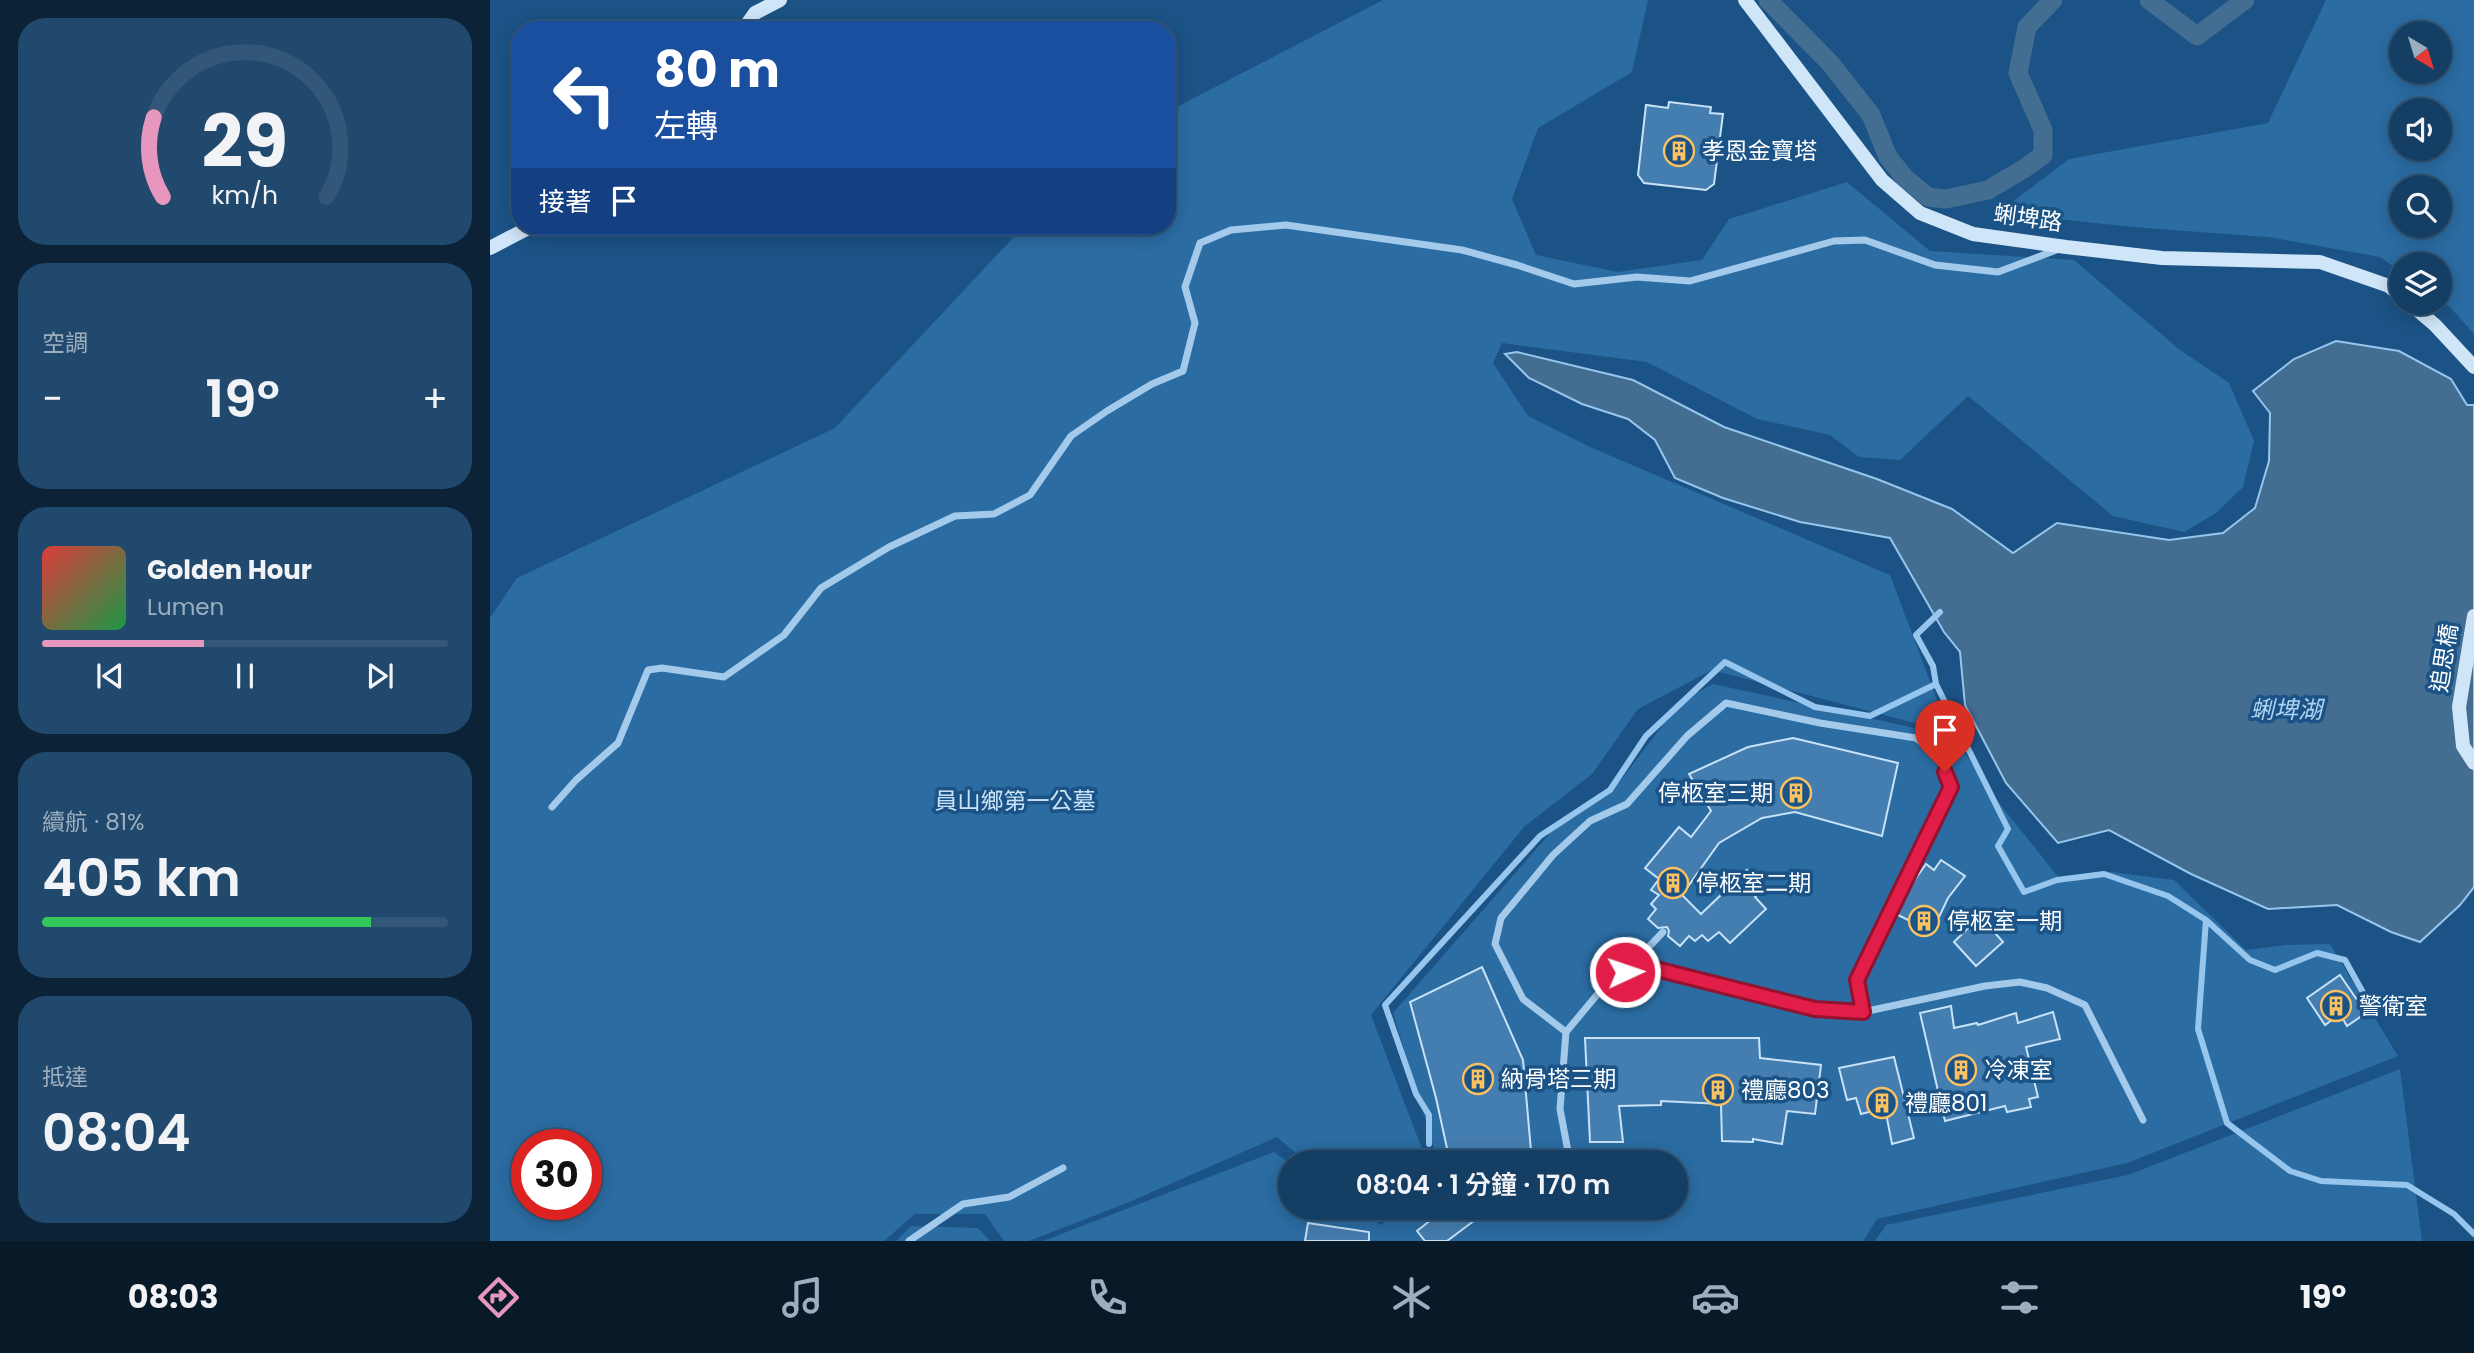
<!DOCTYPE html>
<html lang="zh-TW">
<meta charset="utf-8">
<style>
:root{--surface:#143e64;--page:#21496d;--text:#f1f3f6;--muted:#9daebf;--line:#335778;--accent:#e797bd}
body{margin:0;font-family:Poppins,"Noto Sans TC",sans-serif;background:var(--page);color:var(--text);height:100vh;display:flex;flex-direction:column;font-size:26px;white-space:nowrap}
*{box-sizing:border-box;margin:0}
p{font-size:23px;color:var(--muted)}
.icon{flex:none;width:38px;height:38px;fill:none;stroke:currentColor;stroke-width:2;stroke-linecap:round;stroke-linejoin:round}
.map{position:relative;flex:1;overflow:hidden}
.side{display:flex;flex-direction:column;gap:18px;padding:18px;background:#0b2237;width:490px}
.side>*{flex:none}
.hud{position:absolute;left:21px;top:21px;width:665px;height:214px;border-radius:28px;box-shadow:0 4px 18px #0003,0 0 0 2px var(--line);background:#1a4fa0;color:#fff;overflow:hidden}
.needle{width:46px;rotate:142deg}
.controls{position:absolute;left:1899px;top:21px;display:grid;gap:14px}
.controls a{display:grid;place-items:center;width:63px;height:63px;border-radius:50%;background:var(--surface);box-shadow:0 4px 18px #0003,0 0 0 2px var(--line);font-size:35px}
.speed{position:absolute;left:21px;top:1129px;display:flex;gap:14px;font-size:35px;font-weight:700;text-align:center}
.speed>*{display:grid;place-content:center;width:91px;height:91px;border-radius:50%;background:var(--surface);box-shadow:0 4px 18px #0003,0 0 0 2px var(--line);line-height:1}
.speed .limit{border:10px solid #d22;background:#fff;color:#111}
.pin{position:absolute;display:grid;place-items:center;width:60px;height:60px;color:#fff;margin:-72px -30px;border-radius:50% 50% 50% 0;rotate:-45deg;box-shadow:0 0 7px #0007}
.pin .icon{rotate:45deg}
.me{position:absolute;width:77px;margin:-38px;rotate:87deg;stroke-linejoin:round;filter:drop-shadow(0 0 5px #0008)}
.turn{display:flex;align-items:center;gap:24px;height:147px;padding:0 28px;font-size:32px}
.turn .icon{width:91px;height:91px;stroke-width:2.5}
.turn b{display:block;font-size:49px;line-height:60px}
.then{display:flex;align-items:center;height:66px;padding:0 28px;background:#0003;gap:14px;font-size:26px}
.big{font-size:52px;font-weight:600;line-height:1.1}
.side .tile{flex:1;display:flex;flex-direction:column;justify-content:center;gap:10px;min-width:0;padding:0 24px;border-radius:28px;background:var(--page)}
.side .dial{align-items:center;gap:0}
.dial svg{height:182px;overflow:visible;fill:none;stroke:var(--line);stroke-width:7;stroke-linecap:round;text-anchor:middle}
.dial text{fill:var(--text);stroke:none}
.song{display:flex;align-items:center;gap:21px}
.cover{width:84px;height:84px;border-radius:10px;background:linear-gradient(135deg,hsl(0 70% 55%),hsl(140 70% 35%))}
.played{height:7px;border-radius:4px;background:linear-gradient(90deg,var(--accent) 40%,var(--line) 40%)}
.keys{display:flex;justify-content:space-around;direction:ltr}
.heat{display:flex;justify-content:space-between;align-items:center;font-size:38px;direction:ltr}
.charge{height:10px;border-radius:5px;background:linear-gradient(90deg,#34c759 81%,var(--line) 0)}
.trip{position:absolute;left:788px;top:1150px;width:410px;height:70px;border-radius:35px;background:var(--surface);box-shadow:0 4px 18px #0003,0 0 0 2px var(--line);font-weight:600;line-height:70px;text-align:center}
.tab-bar{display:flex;height:112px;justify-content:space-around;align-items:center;background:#081928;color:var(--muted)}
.tab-bar .icon{width:49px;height:49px}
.tab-bar .selected{color:var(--accent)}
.tab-bar b{font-size:32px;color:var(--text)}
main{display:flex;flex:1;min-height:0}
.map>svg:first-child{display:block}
.green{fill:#2b6ca3;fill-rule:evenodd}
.water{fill:#446d92;stroke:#96c6ed;stroke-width:2}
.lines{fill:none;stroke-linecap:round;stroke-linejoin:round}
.stream{stroke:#96c6ed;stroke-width:6}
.canal{stroke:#446d92;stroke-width:19}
.building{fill:#447daf;stroke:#c8e2f8;stroke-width:2}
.street{stroke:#a3caeb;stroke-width:7}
.secondary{stroke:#cfe5f8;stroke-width:14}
.route-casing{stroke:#92132f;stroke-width:18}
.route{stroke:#e11d48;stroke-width:12}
.labels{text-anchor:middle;stroke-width:7;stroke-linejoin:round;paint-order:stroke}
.poi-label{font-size:23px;fill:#fff;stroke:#1b5386;text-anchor:start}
.street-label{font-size:23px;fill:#fff;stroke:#1b5386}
.park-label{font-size:23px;fill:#c8e2f8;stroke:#1b5386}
.water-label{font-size:24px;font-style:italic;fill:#afd4f3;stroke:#1b5386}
</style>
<main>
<section class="side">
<div class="tile dial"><svg viewBox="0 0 100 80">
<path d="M14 69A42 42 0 1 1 86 69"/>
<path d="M14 69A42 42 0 0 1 10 34" stroke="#e797bd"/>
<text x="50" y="56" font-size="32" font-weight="700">29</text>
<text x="50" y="72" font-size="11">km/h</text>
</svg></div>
<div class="tile"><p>空調</p>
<div class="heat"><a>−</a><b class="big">19°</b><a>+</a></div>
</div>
<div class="tile">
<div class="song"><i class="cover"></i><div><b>Golden Hour</b><p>Lumen</p></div></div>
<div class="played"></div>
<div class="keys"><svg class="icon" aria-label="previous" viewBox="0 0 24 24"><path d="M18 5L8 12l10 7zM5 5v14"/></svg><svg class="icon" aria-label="pause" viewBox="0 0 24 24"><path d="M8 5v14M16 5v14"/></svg><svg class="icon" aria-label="next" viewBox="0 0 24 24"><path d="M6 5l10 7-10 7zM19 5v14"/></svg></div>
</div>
<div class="tile"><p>續航 · 81%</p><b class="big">405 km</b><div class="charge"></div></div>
<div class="tile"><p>抵達</p><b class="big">08:04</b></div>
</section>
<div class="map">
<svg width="1984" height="1241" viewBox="0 0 1984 1241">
<rect width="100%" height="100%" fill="#1b5386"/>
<path class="green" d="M893 0H1158L1142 72 1048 128 1022 199 1046 255 1128 272 1212 260 1239 219 1357 182 1440 251 1584 260 1690 350 1739 383 1764 441 1753 487 1726 513 1694 532 1623 516 1478 396 1410 460 1369 457 1340 435 1267 419 1157 362 1012 343 1003 363 1038 416 1100 447 1400 575 1459 732 1222 670 1148 709 1102 774 1034 827 881 1015 937 1162H816L787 1137 637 1203 539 1241H514L495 1214H425L394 1241H0V618L27 578 345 428 534 226H677V112ZM37 1144H96V1204H37Z
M1836 0H1984V334L1961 308 1950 299V264H1911V272L1890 257 1778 237 1654 228 1508 213 1579 159 1778 123ZM1911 33H1950V72H1911ZM1911 110H1950V149H1911ZM1911 187H1950V226H1911Z
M1223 684 1466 737 1494 784 1573 883 1613 871 1684 880 1756 950 1796 945 1840 944 1908 1056 1637 1163 1387 1219 1373 1241H553L784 1152 800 1163V1208H865L891 1225 909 1208H1185V1162H948L903 1013 1061 832 1131 780 1191 701Z
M1910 1069 1932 1241H1385L1396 1225 1638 1175Z
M421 1226 488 1228 500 1241H406Z"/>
<path class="water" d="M1846 341 1909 351 1961 379 1977 405H1984V887L1970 905 1930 942 1901 932 1847 905 1778 909 1701 874 1619 830 1568 843 1516 783 1475 705 1470 652 1454 632 1400 538 1310 522 1233 498 1185 478 1165 440 1138 419 1092 404 1039 378 1015 354 1027 352 1143 380 1234 427 1387 479 1462 509 1523 553 1567 523 1679 540 1733 533 1765 508 1779 461 1780 413 1763 391 1804 359Z"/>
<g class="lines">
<path class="stream" d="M1450 612 1426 635 1443 666 1446 684 1518 829 1508 846 1534 892 1567 880 1614 874 1678 896 1716 920 1760 960 1785 970 1827 953 1855 960 1881 1007
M1716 920 1708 1029 1737 1123 1800 1171 1831 1181 1917 1185 1964 1214 1984 1234
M939 1144V1115L926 1094 895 1005 1050 836 1120 790 1156 736 1235 662 1325 707 1380 716 1446 684"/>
<path class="canal" d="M1278 0 1340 63 1381 115 1398 157 1415 178 1438 197 1456 199 1498 190 1535 168 1553 155V130L1528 73 1537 27 1563 0
M1659 0 1707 36 1755 0"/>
</g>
<path class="building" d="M1179 102 1221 107 1220 113 1233 114 1224 184 1216 190 1154 183 1148 175 1156 105 1178 108Z
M1303 738 1408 763 1392 836 1305 812 1272 818 1229 843 1192 895 1211 914 1257 870 1275 887 1265 897 1276 909 1240 943 1229 932 1218 941 1212 935 1205 941 1199 936 1190 946 1178 936 1179 931 1177 927 1168 928 1158 919 1166 909 1161 904 1169 895 1161 890 1169 879 1155 868 1189 827 1201 837 1221 811 1199 774 1258 747Z
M1451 860 1475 876 1458 898 1442 932 1406 914 1419 888 1436 864 1444 870Z
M1490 916 1513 942 1486 966 1464 942Z
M992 967 1033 1060 1042 1162H960L946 1098 920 1002Z
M1850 975 1876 1013 1857 1026 1850 1014 1835 1025 1817 998Z
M1461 1006 1464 1028 1487 1023 1488 1025 1526 1013 1528 1023 1563 1012 1570 1039 1536 1047 1548 1097 1539 1099 1541 1107 1517 1112 1515 1106 1455 1121 1430 1013Z
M1095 1038H1269L1270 1058 1331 1065 1325 1114 1297 1111 1292 1144 1263 1139V1142L1232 1141 1231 1104 1171 1101V1105L1129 1106 1133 1142H1100Z
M1404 1057 1424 1138 1402 1144 1395 1108 1371 1114 1366 1098 1357 1100 1349 1068Z
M956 1208H1001L957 1241H935L927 1231Z
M818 1223 879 1232V1241H815Z"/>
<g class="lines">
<path class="street" d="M62 807 86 780 128 743 158 670 172 668 234 677 294 635 331 588 399 547 465 516 504 514 540 495 581 436 617 411 662 384 693 371 705 323 695 287 710 243 741 230 796 225 972 250 1027 265 1084 284 1147 277 1200 281 1344 241 1375 240 1445 265 1508 272 1569 249
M1136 971 1173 932
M1076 1032 1033 999 1005 944 1011 918 1063 855 1100 821 1137 804 1197 736 1236 703 1330 723 1426 738 1449 756 1461 787 1367 980 1373 1012
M1080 1162 1070 1109 1076 1032 1111 990 1135 972 1162 968 1325 1009 1373 1012 1495 986 1530 982 1557 988 1595 1005 1653 1120
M419 1241 473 1204 519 1197 573 1168"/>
<path class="secondary" d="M1255 0 1392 180 1430 213 1483 234 1576 247 1672 258 1830 262 1899 286 1911 296
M253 30 265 13 290 0
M0 248 42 226
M1919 303 1945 325 1984 367
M1984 616 1969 707 1973 746 1984 763"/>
</g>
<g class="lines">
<g class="route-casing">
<path id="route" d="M1135 972 1162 968 1325 1009 1373 1012 1367 980 1461 787 1455 772"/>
</g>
<use href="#route" class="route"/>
</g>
<defs>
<g id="building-ring" transform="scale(1.575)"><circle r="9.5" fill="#1b5386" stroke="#fcc160" stroke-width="1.5"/><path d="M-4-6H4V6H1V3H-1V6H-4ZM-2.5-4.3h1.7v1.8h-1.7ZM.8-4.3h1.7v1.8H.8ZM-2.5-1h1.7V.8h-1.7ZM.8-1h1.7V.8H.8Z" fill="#fcc160"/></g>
</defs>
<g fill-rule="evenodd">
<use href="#building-ring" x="1189" y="151"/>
<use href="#building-ring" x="1306" y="793"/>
<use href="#building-ring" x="1183" y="883"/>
<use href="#building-ring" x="1434" y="921"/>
<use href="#building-ring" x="1846" y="1006"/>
<use href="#building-ring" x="1471" y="1070"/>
<use href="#building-ring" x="988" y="1079"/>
<use href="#building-ring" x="1228" y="1090"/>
<use href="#building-ring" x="1392" y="1103"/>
</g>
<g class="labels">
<g class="poi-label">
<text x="1212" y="159">孝恩金寶塔</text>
<text x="1283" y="801" text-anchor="end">停柩室三期</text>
<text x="1206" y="891">停柩室二期</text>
<text x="1457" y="929">停柩室一期</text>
<text x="1869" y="1014">警衛室</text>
<text x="1494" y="1078">冷凍室</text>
<text x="1011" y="1087">納骨塔三期</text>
<text x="1251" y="1098">禮廳803</text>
<text x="1415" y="1111">禮廳801</text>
</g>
<g class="street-label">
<text transform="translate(1538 218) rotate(8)" y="8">蜊埤路</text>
<text transform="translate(1954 658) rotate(-81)" y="8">追思橋</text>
</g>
<g class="park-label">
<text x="525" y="809">員山鄉第一公墓</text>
</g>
<g class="water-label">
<text x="1796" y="718">蜊埤湖</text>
</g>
</g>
</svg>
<div class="controls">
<a><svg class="needle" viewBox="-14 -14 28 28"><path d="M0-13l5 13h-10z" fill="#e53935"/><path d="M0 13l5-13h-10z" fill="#9daebf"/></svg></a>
<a><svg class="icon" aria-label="sound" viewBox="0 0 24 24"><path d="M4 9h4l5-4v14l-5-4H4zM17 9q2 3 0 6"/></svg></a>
<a><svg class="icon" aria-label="search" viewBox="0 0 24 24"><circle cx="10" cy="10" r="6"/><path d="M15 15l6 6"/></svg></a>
<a><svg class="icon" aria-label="layers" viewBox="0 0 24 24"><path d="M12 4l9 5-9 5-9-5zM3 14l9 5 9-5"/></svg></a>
</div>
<div class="speed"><div class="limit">30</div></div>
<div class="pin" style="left:1455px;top:772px;background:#d93025"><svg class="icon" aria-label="arrive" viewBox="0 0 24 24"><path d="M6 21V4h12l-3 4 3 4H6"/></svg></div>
<svg class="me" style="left:1135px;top:972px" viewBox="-20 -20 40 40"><circle r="17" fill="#e11d48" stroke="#fff" stroke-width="3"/><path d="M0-11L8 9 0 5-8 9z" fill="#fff"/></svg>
<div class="trip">08:04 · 1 分鐘 · 170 m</div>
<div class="hud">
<div class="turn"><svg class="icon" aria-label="left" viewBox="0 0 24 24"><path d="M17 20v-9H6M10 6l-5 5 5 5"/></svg><div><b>80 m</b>左轉</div></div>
<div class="then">接著<svg class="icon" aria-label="arrive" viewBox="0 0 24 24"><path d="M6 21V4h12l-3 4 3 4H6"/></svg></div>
</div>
</div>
</main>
<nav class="tab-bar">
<b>08:03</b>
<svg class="icon selected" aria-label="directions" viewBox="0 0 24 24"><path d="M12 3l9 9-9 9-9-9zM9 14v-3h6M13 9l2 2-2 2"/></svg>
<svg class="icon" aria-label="music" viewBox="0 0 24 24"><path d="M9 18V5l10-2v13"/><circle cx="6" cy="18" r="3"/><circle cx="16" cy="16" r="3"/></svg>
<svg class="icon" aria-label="phone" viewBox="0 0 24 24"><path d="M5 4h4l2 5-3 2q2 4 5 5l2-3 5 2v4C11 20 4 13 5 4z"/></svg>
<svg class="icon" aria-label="climate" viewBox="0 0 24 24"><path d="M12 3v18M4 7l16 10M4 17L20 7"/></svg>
<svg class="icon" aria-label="car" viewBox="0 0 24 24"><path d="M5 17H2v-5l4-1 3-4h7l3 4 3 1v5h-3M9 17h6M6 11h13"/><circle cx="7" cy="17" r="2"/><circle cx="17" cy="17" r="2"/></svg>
<svg class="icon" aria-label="filters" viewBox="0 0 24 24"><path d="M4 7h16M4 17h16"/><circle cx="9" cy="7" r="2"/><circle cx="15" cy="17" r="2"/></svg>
<b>19°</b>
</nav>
